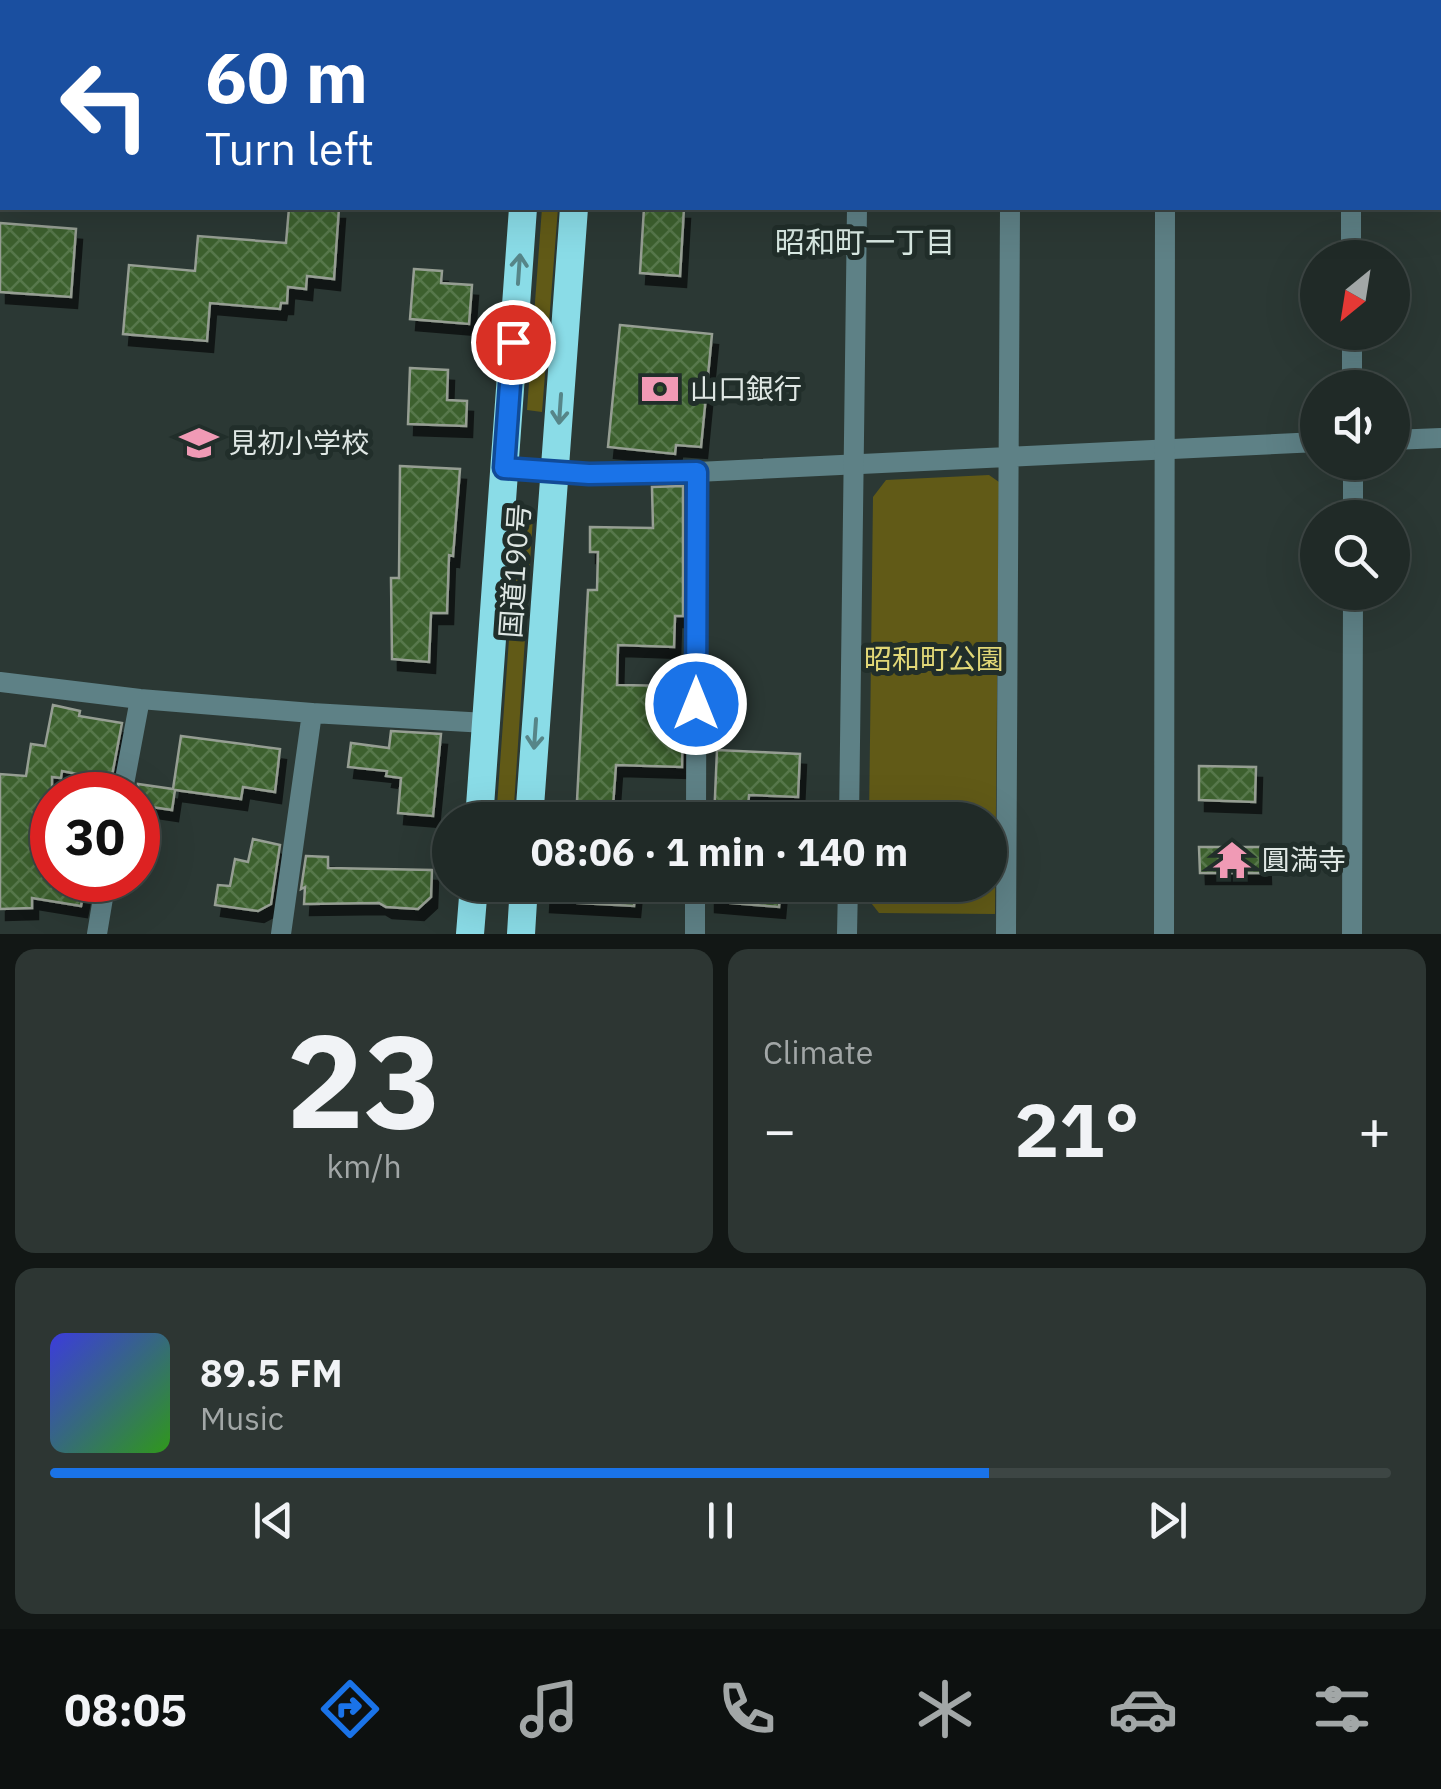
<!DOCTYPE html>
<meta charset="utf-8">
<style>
:root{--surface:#202a27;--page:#2d3633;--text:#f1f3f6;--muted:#a2a7a7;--line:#3d4644;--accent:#1a73e8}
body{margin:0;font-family:"IBM Plex Sans","Noto Sans JP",sans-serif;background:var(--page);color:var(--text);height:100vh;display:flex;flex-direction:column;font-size:38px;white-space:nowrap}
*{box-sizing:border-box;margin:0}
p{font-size:32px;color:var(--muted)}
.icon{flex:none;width:55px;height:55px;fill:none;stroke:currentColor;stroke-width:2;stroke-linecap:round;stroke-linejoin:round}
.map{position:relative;height:934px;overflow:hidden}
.details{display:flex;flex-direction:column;gap:15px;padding:15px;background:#121715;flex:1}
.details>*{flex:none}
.guide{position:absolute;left:0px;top:0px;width:1442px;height:210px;box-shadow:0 10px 40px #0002,0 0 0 2px var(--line);background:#1a4fa0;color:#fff;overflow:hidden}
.needle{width:65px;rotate:210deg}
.controls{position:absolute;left:1300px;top:240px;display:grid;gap:20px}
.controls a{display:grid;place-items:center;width:110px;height:110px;border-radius:50%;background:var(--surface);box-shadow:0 10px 40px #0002,0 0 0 2px var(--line);font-size:50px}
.speed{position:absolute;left:30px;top:772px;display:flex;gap:20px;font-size:50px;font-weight:700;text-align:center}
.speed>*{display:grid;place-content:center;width:130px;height:130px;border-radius:50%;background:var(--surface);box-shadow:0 10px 40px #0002,0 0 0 2px var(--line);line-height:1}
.speed .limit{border:15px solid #d22;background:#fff;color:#111}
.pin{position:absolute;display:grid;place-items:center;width:85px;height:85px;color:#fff;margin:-42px;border:5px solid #fff;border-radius:50%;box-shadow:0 2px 10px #0007}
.me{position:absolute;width:110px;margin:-55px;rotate:0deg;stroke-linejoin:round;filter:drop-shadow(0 0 8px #0008)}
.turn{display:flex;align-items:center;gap:35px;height:210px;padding:0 40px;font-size:45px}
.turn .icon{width:130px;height:130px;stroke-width:2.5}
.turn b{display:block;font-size:70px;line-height:85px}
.big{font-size:75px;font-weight:700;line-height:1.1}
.details .tile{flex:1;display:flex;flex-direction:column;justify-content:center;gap:15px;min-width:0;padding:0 35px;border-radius:20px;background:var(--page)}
.details .dial{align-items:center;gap:0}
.dial b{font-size:130px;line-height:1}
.song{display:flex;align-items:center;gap:30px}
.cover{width:120px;height:120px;border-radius:15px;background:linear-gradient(135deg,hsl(240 70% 55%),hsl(110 70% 35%))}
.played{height:10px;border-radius:5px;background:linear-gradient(90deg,var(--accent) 70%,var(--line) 70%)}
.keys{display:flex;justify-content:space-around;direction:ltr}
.heat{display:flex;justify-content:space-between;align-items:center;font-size:55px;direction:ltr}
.details .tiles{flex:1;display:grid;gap:15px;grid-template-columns:1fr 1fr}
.tile:last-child{grid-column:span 2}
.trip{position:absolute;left:432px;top:802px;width:575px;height:100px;border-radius:50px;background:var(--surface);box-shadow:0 10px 40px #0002,0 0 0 2px var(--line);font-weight:700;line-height:100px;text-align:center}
.tab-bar{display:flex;height:160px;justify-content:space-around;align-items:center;background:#0d1110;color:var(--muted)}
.tab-bar .icon{width:70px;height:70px}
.tab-bar .selected{color:var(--accent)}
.tab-bar b{font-size:45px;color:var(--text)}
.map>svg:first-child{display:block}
.green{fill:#615a17}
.building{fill:url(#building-cross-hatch);stroke:#969e93;stroke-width:2.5;filter:url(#shadow)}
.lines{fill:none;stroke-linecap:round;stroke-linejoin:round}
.minor{stroke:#5e8186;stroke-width:20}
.tertiary{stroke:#5e8186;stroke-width:20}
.trunk{stroke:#8adce7;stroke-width:28}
.oneway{stroke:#568588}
.route-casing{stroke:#114b97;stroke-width:25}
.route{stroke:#1a73e8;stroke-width:18}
.labels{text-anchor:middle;stroke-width:10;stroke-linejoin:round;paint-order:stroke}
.poi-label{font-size:28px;fill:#dfe7e4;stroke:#212e2a;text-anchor:start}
.street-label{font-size:28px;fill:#dfe7e4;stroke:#212e2a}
.park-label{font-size:28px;fill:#e1d777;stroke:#212e2a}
.neighbourhood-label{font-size:30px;fill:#d8e8e2;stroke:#212e2a}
</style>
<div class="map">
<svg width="1441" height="934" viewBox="0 0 1441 934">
<defs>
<pattern id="building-cross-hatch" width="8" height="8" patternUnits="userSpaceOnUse" patternTransform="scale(2.5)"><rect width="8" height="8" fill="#3c612e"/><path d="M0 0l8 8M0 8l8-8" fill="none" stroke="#58784c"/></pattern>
<filter id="shadow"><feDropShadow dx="6" dy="11" stdDeviation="0" flood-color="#0009"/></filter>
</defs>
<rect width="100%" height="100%" fill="#2b3834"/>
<path class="green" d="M542 208H558L542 412 527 410Z
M989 475 999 482 995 914 879 913 868 899V885H990V820H869L873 497 886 480Z
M526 508 533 517 513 820H496L518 514Z"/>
<path class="building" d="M289 208H339L334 279 307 276 306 289 288 287 287 303H281L280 309 210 303 207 341 123 334 129 265 195 271 198 236 286 243Z
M644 208H684L680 276 640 273Z
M0 223 76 229 71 297 0 292Z
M414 269 442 271 441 283 472 285 469 324 410 319Z
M620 325 712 334 701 447 676 445 675 454 608 447Z
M410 368 448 370 447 400 467 401 466 426 408 424Z
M400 466 460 469 453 556 449 555 447 613H431L429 662 392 659 391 578H399Z
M683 486V616H675L674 647 618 645 617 685 678 686V704H683L682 767 616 765 612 820H576L588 590H597L598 552H590V527L653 528 652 487Z
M53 705 80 711 79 716 122 723 111 781 62 771 61 778 52 777V880H86L81 906 32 898V908L0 909V774L26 776 31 744 45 746Z
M391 731 441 734 433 816 398 813 401 778 386 776 387 771 348 767 351 743 389 748Z
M181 736 280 749 275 792 243 787 241 799 175 790 172 810 138 805V784L173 789Z
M717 750 800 754 798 797 749 795 747 820H714Z
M1199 766 1256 767 1255 802 1199 800Z
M253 839 280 845 271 904 258 911 215 905 218 885 230 886 235 859 248 862Z
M1199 847H1264L1265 873H1200Z
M306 856 328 857V868L432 870 431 897 418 909 386 907 379 903 304 904 305 887 301 889Z
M545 885H636L634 906 544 901Z
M709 885H781L779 907 709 901Z"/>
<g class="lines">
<path class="minor" d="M1010 2V0
M1287 2V0
M1440 109H1441
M1351 208V258
M1352 332V388
M1392 440 1441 438
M504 468 589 474 697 472 1318 442
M1353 518V462
M0 682 140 699 312 713 486 723
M122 795 140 699
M696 820 697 472
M695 885V934
M97 934 106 880
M281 934 312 713
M1006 934 1010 208
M1352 934 1353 592"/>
<path class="tertiary" d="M857 0V2
M1165 2V0
M849 820 857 208
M847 934 848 885
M1164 934 1165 208"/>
<path class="trunk" d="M538 2 539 0
M589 2 590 0
M479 820 523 208
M529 820 574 208
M470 934 474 885
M521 934 524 885"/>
</g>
<defs><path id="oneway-shaft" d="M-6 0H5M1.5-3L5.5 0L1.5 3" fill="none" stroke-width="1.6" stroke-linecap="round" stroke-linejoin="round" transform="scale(2.5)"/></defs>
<g class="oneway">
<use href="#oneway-shaft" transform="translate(519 269) rotate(-86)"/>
<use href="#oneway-shaft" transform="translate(560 409) rotate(94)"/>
<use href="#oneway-shaft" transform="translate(535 734) rotate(94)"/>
</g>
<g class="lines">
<g class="route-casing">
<path id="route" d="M513 342 504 468 589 474 697 472 696 704"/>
</g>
<use href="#route" class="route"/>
</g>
<defs>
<g id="bank-bare" transform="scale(3)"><path d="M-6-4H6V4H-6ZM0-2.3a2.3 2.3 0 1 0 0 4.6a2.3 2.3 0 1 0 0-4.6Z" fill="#f09ab5" stroke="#212e2a" stroke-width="2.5" paint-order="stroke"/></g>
<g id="school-bare" transform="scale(3)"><path d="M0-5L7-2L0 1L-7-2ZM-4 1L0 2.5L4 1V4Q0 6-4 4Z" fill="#f09ab5" stroke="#212e2a" stroke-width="2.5" paint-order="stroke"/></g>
<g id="temple-bare" transform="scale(3)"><path d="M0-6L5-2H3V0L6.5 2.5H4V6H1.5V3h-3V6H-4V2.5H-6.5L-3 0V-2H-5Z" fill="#f09ab5" stroke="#212e2a" stroke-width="2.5" paint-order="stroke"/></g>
</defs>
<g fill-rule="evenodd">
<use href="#bank-bare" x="660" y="389"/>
<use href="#school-bare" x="199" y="443"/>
<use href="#temple-bare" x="1232" y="860"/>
</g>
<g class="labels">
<g class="poi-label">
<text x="690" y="399">山口銀行</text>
<text x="229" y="453">見初小学校</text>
<text x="1262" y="870">圓満寺</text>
</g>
<g class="street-label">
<text transform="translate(515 571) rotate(-86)" y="10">国道190号</text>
</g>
<g class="park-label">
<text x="934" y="669">昭和町公園</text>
</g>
<g class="neighbourhood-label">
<text x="865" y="253">昭和町一丁目</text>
</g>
</g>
</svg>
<div class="controls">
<a><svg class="needle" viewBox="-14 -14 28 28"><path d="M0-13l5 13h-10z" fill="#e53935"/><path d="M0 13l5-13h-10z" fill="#a2a7a7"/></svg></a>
<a><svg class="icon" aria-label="sound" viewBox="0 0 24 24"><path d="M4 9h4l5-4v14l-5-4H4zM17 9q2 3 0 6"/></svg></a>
<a><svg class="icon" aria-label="search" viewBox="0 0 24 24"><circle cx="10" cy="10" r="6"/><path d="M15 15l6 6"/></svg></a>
</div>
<div class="speed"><div class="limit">30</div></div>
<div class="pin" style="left:513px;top:342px;background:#d93025"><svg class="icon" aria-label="arrive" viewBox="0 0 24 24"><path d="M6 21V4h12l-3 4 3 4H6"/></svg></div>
<svg class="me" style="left:696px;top:704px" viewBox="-20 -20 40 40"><circle r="17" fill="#1a73e8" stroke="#fff" stroke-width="3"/><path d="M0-11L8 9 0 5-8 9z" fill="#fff"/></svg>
<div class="trip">08:06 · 1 min · 140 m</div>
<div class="guide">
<div class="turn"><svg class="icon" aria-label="left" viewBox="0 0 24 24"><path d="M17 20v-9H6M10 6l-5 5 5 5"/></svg><div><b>60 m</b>Turn left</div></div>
</div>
</div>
<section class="details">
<div class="tiles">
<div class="tile dial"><b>23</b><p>km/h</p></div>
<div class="tile"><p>Climate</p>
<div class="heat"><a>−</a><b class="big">21°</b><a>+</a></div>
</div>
<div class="tile">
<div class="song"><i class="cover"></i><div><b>89.5 FM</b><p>Music</p></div></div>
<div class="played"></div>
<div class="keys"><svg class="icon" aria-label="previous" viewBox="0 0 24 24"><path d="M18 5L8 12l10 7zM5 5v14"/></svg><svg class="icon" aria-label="pause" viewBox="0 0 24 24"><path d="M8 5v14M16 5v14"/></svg><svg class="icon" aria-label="next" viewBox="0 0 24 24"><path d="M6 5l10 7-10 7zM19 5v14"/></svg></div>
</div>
</div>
</section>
<nav class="tab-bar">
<b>08:05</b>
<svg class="icon selected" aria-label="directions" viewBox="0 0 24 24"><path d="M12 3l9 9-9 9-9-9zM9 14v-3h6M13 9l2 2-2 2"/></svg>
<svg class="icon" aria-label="music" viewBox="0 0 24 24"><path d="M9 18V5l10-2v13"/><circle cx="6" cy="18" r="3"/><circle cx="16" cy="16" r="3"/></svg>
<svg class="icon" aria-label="phone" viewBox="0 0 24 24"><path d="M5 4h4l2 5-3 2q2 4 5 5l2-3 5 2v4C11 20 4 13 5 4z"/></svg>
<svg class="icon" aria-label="climate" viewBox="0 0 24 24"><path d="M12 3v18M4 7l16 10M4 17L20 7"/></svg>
<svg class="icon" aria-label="car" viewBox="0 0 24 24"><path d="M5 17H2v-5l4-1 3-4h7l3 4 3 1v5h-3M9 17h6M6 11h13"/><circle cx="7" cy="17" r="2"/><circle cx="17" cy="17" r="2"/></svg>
<svg class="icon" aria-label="filters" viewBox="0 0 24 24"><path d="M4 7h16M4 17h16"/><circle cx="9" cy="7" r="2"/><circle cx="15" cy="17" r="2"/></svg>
</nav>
